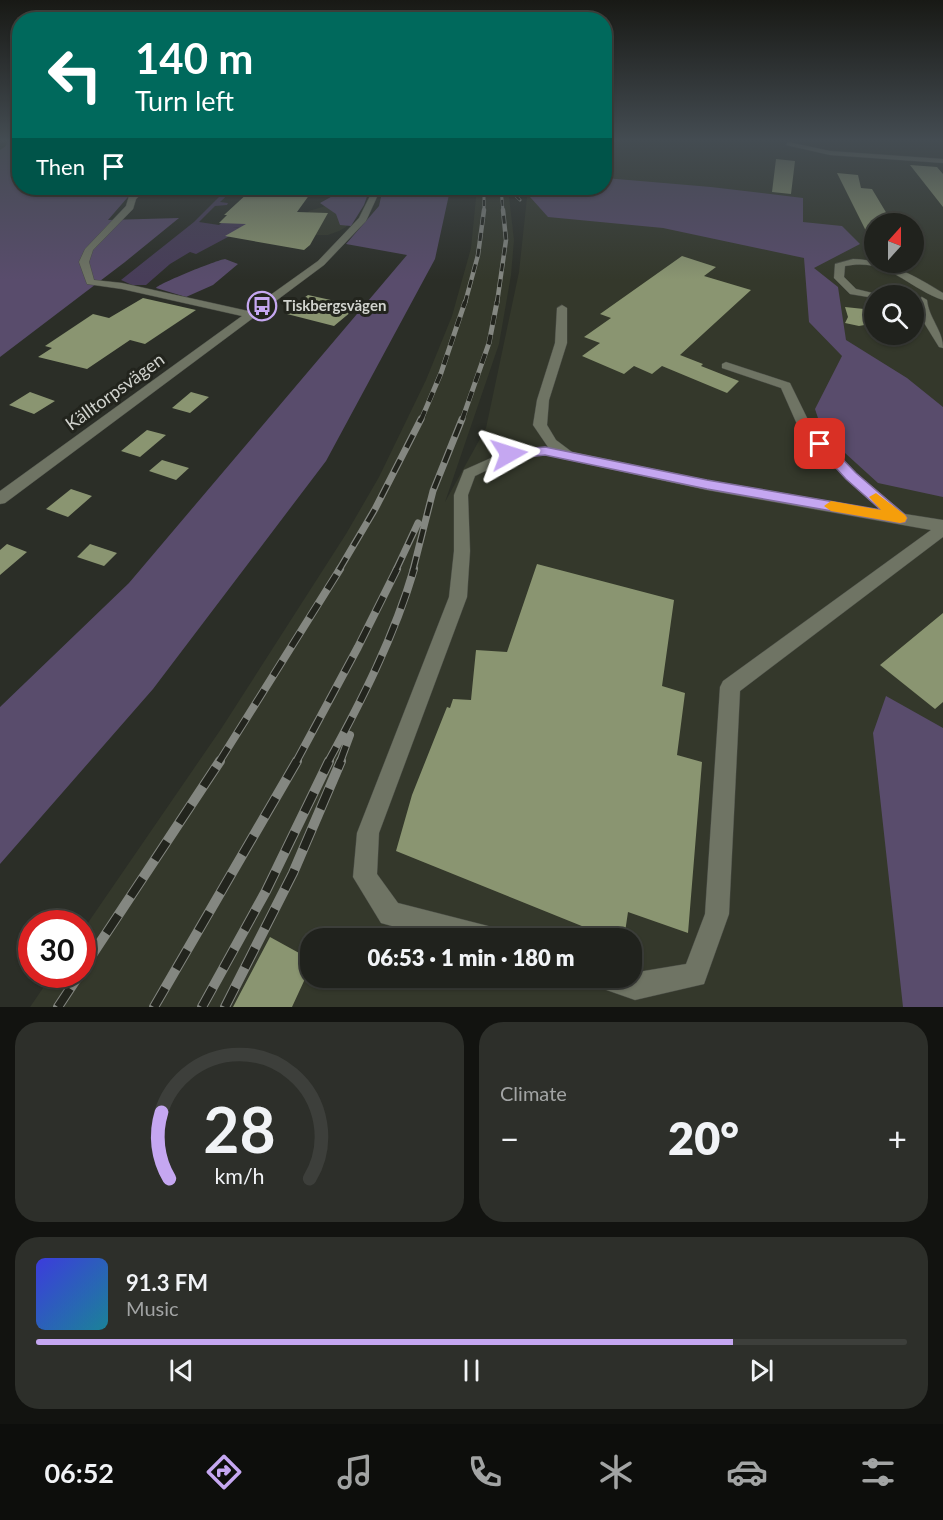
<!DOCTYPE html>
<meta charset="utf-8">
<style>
:root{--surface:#20221d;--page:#2d2f2a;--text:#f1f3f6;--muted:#a2a4a4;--line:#3d3f3b;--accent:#c5a7f1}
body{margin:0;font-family:Lato,sans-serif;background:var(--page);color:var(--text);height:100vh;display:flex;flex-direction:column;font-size:22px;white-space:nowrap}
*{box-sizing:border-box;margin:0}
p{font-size:20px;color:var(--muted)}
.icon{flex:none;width:33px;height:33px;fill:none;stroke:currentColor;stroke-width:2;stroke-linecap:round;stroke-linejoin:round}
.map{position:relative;height:1007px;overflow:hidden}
.sheet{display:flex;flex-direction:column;gap:15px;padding:15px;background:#121310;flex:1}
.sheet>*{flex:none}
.banner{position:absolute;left:12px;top:12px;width:600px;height:183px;border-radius:24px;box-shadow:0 2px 4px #0004,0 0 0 2px var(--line);background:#00695c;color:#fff;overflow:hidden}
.needle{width:39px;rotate:21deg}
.controls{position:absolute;left:864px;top:213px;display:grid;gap:12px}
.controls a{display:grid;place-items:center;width:60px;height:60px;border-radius:50%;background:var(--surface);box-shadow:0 2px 4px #0004,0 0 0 2px var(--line);font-size:30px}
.speed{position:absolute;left:18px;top:910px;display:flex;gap:12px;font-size:30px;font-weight:700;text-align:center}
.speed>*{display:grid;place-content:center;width:78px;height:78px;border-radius:50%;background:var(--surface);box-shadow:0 2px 4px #0004,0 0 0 2px var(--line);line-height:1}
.speed .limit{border:9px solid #d22;background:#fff;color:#111}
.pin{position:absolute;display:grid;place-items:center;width:51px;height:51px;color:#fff;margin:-26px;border-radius:12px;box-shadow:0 3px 9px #0006}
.me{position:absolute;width:66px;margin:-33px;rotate:84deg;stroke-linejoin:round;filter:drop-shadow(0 0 4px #0008)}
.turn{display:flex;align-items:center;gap:21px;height:126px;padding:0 24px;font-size:27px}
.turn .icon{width:78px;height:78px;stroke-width:2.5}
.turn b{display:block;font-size:42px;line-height:51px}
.then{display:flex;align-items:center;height:57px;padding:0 24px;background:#0003;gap:12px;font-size:22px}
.big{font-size:45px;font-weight:800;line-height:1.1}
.sheet .tile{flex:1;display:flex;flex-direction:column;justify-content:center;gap:9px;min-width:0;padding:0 21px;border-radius:24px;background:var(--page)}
.sheet .dial{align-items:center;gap:0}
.dial svg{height:156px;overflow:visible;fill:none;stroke:var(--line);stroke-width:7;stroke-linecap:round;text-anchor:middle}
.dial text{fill:var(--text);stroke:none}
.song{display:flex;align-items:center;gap:18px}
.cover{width:72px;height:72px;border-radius:9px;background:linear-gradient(135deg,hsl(240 70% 55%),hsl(190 70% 35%))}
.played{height:6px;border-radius:3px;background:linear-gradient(90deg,var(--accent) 80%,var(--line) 80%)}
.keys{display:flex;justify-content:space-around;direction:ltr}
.heat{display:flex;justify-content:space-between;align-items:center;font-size:33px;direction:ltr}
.sheet .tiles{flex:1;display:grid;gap:15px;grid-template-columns:1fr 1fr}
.tile:last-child{grid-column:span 2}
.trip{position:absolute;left:300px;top:928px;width:342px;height:60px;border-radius:24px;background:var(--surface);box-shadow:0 2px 4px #0004,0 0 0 2px var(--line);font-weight:800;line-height:60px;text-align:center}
.tab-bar{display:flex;height:96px;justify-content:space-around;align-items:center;background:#0d0e0c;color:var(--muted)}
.tab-bar .icon{width:42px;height:42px}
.tab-bar .current{color:var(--accent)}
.tab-bar b{font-size:27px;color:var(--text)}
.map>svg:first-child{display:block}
.built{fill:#34382b;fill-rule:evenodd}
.green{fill:#483d59}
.forest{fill:#594c6c}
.building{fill:#8a9571}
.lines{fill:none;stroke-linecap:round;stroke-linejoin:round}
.minor-casing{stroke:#494c45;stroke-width:1}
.minor{fill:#6f7464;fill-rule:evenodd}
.rail-far5-casing{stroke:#848781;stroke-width:3}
.rail-far4-casing{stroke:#848781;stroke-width:4.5}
.rail-far3-casing{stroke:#848781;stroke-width:5}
.rail-far2-casing{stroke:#848781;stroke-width:7}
.rail-far1-casing{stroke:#848781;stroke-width:8}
.rail-casing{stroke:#848781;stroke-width:10}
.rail-far5{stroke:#22241d;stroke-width:2;stroke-dasharray:6;stroke-linecap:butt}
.rail-far4{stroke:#22241d;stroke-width:3;stroke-dasharray:8;stroke-linecap:butt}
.rail-far3{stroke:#22241d;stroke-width:4;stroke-dasharray:10;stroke-linecap:butt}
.rail-far2{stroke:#22241d;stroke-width:4.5;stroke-dasharray:14;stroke-linecap:butt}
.rail-far1{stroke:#22241d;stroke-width:6;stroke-dasharray:17;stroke-linecap:butt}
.rail{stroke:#22241d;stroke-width:8;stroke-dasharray:22;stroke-linecap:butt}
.route{fill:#c5a7f1;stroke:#806d9d;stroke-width:1.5}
.slow{fill:#f59e0b}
.labels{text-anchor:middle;stroke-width:6;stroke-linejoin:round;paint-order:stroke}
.far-poi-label{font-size:15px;font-weight:bold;fill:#d1d3ce;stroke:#22241d;text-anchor:start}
.street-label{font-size:18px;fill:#d1d3ce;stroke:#22241d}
</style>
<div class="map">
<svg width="943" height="1007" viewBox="0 0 943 1007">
<rect width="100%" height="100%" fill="#2b2e27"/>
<path class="built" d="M635 139H943V1007H30L52 975H82L83 930 221 729 346 534 379 477 426 380 452 316 471 248 477 188H508L514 240 511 275 499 344 445 502 486 428 519 272 528 188H604L605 146ZM874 224H914V262H874ZM874 296H914V334H874ZM310 939H632V978H310Z
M329 205 358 209 346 227 339 231 328 235H314L302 218 309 211Z"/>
<path class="green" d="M228 188H245L234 189 220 202 228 203 227 205 215 206 199 222 219 225 243 204 247 229 232 227 243 229 196 254 190 252 170 264 146 285H132L121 280 194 222Z"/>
<path class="forest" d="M8 139H19L20 188H169L134 190 108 220 179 218 125 262 0 357V150L6 146Z
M605 178 711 187 803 198V222L842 226 860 244 814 268 838 287 846 340 907 378 943 407V497L878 483 823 433 815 409 842 356 809 322 804 258 663 228 548 217 522 188H604Z
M347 188H370L364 205 351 226 340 225 336 214 320 203Z
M383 188H455L450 190 435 259 326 461 153 689 0 864V707L129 583 407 255 346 244 379 206Z
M225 259 238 264 213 285 186 297 156 288C160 283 217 260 225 259Z
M886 696 943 728V1007H903L873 733Z"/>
<path class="building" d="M776 159 795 161 791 194 772 192Z
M910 165 937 167 943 174V207Z
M837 173 858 175 861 188 872 189 893 224H874V247Z
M249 192 310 194 297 212 328 213 310 245 304 250 225 236 246 224 219 223 227 215H224Z
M682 256 716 267 704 276 751 290 680 355 703 364 701 366 739 381 727 393 662 366 652 374 634 366 624 374 582 356 600 343 584 337 611 318 600 314Z
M308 295 358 306 334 326 287 314 294 309 290 308Z
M143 298 196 310 145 344 130 340 87 369 38 357 52 348 45 346 93 314 109 318Z
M845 307 864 309 870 324 859 326 845 323 848 317Z
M30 392 55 401 34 414 9 405Z
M191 392 209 397 190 413 172 408Z
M147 430 166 435 140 457 121 451Z
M162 460 189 468 176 480 149 471Z
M71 489 92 496 68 517 46 509Z
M7 544 27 552 0 575V550Z
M90 544 117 553 104 566 77 557Z
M537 564 674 600 662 686 685 693 677 755 702 762 688 933 628 912 624 939H614L396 851 412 795 447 707 450 708 453 699 471 700 476 650 507 652Z
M943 613V702L935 709 880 665Z
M270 937 310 959V968L292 1007H233Z"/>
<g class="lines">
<g class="minor-casing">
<path id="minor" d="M788 142 830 151 943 159V163L830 155 786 145Z
M140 188H148L136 199 133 209 93 250 89 262 94 280 122 283 248 311 318 261 359 218 374 188H381L366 221 324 265 5 503 0 504V491L242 316 122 289 87 284 79 262 85 249 126 206 129 196Z
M853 259C886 260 914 275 943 293V300C908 288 887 257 845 266L844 277 856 289 885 296H874V298L850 294 834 278 835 264Z
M922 297 927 300C929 319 943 330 943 348L939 347 918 313 917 300Z
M562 305 567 308V343L549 400 547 425 556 440 572 452 707 480 881 510 846 479 800 431 781 388 722 368V364L726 362 790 383 811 426 856 473 905 514 943 520V537L740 691 729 914 704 984 635 1000 598 987 594 978H632V973L686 964 705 914 720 687 723 681 931 530 707 490 545 455 512 458 475 476 468 495 470 551 467 597 379 833 377 874 398 903 488 926 497 930 501 939H439L381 923 353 877 357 833 449 597 454 551V495L464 470 509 450 548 447 533 425 537 400 555 343 557 308Z"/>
</g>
<use href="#minor" class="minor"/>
<g class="rail-far5-casing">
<path id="rail-far5" d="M484 188V211
M501 188 503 211
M508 188 520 200"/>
</g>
<g class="rail-far4-casing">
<path id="rail-far4" d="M465 303 478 255 484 210
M497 303 506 240 503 210"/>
</g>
<g class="rail-far3-casing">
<path id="rail-far3" d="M421 420 441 373 465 302
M462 420 489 343 497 302"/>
</g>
<g class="rail-far2-casing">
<path id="rail-far2" d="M339 570 375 509 421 419
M396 570 418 523
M413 570 433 491 462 419"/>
</g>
<g class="rail-far1-casing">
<path id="rail-far1" d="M219 762 340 569
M296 762 358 647 397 569
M328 762C362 700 394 637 414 569
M340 762 350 735"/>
</g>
<g class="rail-casing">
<path id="rail" d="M82 970 220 761
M58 1007 79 975
M154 1007 297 761
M202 1007 266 891 329 761
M225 1007 293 873 341 761"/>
</g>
<use href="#rail-far5" class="rail-far5"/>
<use href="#rail-far4" class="rail-far4"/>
<use href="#rail-far3" class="rail-far3"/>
<use href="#rail-far2" class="rail-far2"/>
<use href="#rail-far1" class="rail-far1"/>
<use href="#rail" class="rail"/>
</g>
<linearGradient id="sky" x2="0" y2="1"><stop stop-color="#181915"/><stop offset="0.5" stop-color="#444c52"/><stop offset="1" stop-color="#444c52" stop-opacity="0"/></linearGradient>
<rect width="943" height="280" fill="url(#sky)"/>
<path class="route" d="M820 440 825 441 856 473 905 515 907 518 905 522 900 523 707 489 545 455 509 459 503 454 509 450 545 447 707 480 881 510 846 479 816 446 814 444 816 441Z"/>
<path class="slow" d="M876 493 905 515 907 518 905 522 900 523 831 511 824 506 831 501 881 510 869 497Z"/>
<defs>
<g id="bus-ring" transform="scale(1.5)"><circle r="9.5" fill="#22241d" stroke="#c5a7f1" stroke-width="1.5"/><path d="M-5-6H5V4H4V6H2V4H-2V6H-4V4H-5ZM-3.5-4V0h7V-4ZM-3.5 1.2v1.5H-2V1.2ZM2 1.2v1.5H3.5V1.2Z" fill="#c5a7f1"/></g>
</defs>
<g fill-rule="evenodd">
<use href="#bus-ring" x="262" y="306"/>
</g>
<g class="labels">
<g class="far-poi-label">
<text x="283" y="311">Tiskbergsvägen</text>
</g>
<g class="street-label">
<text transform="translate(115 392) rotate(-36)" y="6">Källtorpsvägen</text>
</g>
</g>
</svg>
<div class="controls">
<a><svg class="needle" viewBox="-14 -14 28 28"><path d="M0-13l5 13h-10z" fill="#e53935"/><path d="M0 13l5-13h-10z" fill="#a2a4a4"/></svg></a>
<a><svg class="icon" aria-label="search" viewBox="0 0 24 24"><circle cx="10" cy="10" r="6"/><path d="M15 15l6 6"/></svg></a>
</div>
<div class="speed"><div class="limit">30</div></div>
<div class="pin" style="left:820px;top:444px;background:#d93025"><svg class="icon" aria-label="arrive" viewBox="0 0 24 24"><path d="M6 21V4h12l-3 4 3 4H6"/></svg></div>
<svg class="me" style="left:509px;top:454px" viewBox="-20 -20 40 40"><path d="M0-17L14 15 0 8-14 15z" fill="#c5a7f1" stroke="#fff" stroke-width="4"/></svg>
<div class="trip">06:53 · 1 min · 180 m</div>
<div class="banner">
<div class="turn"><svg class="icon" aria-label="left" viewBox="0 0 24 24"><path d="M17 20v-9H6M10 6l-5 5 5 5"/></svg><div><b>140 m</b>Turn left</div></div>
<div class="then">Then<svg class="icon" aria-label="arrive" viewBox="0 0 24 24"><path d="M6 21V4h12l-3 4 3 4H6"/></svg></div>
</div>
</div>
<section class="sheet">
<div class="tiles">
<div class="tile dial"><svg viewBox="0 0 100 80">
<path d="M14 69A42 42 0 1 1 86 69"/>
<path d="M14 69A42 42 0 0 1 10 35" stroke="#c5a7f1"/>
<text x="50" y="56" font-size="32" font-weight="700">28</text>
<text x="50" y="72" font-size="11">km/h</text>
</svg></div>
<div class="tile"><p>Climate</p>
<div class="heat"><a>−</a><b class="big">20°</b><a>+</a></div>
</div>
<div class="tile">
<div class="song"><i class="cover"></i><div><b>91.3 FM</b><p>Music</p></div></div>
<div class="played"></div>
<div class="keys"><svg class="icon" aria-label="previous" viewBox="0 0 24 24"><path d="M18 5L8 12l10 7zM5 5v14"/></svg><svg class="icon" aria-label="pause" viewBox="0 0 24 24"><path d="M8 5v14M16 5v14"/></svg><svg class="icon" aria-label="next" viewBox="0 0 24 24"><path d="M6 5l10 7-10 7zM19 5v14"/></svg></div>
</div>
</div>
</section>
<nav class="tab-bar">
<b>06:52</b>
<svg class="icon current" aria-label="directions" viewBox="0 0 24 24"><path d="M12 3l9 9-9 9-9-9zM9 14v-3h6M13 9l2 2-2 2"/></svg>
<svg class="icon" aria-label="music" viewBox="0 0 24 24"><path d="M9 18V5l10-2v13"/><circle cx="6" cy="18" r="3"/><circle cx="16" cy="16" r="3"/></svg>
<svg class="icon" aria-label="phone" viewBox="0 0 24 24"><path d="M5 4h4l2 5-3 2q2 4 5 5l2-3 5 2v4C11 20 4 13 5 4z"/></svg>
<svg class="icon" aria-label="climate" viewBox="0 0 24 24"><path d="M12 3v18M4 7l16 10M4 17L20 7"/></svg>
<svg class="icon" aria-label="car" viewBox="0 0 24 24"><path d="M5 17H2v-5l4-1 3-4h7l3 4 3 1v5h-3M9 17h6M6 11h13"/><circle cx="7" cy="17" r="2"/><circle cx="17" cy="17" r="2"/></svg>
<svg class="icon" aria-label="filters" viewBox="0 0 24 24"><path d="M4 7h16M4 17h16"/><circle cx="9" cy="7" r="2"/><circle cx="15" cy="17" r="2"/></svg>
</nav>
